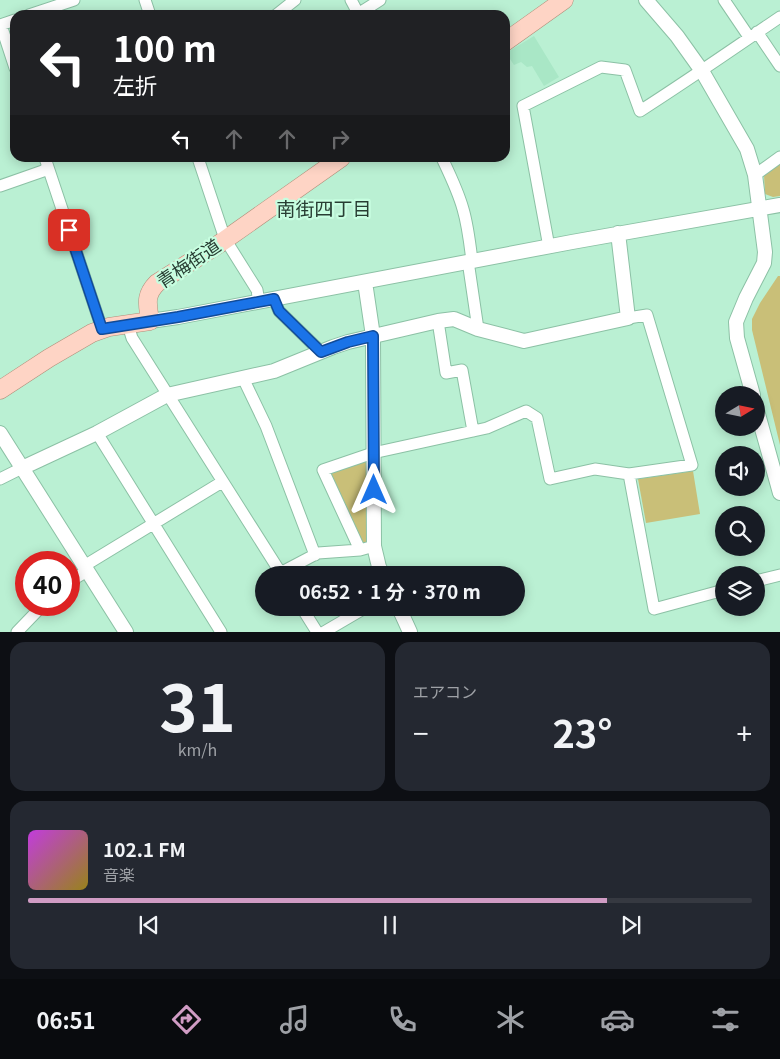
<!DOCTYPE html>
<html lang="ja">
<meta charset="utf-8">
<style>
:root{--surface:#171b24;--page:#242831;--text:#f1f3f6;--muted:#9ea1a6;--line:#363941;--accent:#d09cc4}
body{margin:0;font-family:Georgia,"Noto Sans JP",serif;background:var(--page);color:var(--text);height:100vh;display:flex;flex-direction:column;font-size:19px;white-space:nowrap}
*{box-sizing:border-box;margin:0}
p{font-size:16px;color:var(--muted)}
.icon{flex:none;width:28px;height:28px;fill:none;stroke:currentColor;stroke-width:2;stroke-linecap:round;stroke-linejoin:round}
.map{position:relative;height:632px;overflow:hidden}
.sheet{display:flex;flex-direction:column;gap:10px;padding:10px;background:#0d0f14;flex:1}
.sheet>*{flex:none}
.banner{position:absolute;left:10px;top:10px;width:500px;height:152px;border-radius:15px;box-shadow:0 2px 12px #0003;background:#202124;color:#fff;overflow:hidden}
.needle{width:32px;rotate:80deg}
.fabs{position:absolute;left:715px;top:386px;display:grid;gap:10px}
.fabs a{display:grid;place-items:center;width:50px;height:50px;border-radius:50%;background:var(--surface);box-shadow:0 2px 12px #0003;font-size:25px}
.speed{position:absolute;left:15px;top:551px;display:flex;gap:10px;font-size:25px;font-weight:700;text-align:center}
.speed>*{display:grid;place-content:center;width:65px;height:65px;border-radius:50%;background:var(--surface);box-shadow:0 2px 12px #0003;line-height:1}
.speed .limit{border:8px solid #d22;background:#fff;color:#111}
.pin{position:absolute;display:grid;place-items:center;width:42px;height:42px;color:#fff;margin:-21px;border-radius:10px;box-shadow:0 2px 8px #0006}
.me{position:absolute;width:55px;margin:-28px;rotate:0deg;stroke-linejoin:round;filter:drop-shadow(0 0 4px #0008)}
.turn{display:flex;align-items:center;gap:18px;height:105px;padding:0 20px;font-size:22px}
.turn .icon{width:65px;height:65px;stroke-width:2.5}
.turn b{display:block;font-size:35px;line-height:42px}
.lanes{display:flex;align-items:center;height:48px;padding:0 20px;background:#0003;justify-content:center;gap:25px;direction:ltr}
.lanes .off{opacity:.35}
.big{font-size:38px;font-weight:700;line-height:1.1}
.sheet .card{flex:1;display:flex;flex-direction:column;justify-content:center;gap:8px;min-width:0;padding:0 18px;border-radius:15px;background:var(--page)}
.sheet .dial{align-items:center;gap:0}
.dial b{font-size:65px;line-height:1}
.song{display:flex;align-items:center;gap:15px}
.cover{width:60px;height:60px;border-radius:8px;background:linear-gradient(135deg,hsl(290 70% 55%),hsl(50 70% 35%))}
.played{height:5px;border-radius:2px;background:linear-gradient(90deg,var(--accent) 80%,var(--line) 80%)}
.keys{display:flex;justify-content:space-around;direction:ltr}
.heat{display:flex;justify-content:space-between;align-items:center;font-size:28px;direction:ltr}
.sheet .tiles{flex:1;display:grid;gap:10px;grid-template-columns:1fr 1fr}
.card:last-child{grid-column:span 2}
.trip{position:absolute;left:255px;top:566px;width:270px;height:50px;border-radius:25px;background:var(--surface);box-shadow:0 2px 12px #0003;font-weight:700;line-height:50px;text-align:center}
.tabs{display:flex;height:80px;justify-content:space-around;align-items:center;background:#090b0e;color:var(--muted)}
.tabs .icon{width:35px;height:35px}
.tabs .active{color:var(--accent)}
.tabs b{font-size:22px;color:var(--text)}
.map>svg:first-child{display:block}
.built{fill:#a9e7c6}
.green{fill:#c9bf78}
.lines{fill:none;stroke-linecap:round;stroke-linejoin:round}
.minor-casing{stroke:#8cc1a5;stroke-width:13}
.tertiary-casing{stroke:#8cc1a5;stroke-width:16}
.primary-casing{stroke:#b28d79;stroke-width:19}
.minor{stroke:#fff;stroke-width:11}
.tertiary{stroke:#fff;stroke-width:14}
.primary{stroke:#fed4c5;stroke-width:18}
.route-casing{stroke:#114b97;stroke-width:12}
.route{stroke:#1a73e8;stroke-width:9}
.labels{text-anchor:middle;stroke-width:4.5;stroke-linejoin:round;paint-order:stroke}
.street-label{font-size:18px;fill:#283e33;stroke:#c7fee0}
.neighbourhood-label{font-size:19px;fill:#283e33;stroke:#c7fee0}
</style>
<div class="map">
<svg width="780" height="632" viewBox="0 0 780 632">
<rect width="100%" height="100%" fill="#baf0d3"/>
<path class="built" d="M534 36 559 77 544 86 532 66 527 67 521 62 514 65 506 53Z"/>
<path class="green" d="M780 163V196L773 197 765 194 764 175Z
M778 276H780V445L752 330V319L760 303Z
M366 460 367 542 361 545 327 472Z
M693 471 700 514 646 523 638 479Z"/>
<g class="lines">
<g class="minor-casing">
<path id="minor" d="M145 0 150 15
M351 0 359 15
M724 0 749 37
M358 14 380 0
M29 15 74 0
M276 15 295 0
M0 25 15 20
M1 25 15 68
M757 32 780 66
M45 158 102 329
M198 158 225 239 257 290 259 302
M442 158C450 175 458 191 463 209 468 226 470 244 472 261
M755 175 780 157
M0 186 43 171 48 167
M549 247 523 106 601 67 625 70 640 111C687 81 733 49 780 17
M468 261 478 329
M274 299 279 311 321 352
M438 321 446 373 462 370 473 431
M128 325 132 338 282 575
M243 378 266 426 315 555
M97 433 221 632
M629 474 654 609 724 590
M0 479 22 468
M374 546 360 550 323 470 373 453 487 428 526 411 537 418 550 479 595 469 629 474 692 465 647 315 628 318
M84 566 222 482
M280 573 318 553 360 550
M756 581 780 575
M69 582 87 571
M302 608 317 632
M17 632 43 605
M324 632 365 608"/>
</g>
<g class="tertiary-casing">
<path id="tertiary" d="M646 0 677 36 702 71 747 149 755 175 765 252 764 263 746 298 736 322 737 338 753 395
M365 282 373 336 374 546 379 567 383 575
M150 321 178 317 572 242 780 205
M756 407 780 493
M0 433 126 632
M22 468 97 433 167 395 274 371 333 347 348 342 438 321 454 319 478 329 524 341 628 318 618 233
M399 608 410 632"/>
</g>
<g class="primary-casing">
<path id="primary" d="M505 42 564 0
M0 390 49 358 92 333 109 327 150 321C148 305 144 296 157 283L219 244 341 158"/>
</g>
<use href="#minor" class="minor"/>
<use href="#tertiary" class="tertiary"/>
<use href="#primary" class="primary"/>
</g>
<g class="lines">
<g class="route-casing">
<path id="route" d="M69 230 102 329 178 317 274 299 279 311 321 352 348 342 373 336 374 490"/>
</g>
<use href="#route" class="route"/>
</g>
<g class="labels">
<g class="street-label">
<text transform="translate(189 264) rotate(-34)" y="6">青梅街道</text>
</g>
<g class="neighbourhood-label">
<text x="324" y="216">南街四丁目</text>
</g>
</g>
</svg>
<div class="fabs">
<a><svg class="needle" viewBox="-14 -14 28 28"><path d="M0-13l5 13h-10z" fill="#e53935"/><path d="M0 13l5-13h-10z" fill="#9ea1a6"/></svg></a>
<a><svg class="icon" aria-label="sound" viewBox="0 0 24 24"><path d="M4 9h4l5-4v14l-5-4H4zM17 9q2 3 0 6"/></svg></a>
<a><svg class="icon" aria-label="search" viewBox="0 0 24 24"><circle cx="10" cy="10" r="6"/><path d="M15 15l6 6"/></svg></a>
<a><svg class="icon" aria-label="layers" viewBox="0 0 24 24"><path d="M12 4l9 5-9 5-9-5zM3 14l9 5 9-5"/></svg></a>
</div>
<div class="speed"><div class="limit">40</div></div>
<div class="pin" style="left:69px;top:230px;background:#d93025"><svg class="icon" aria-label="arrive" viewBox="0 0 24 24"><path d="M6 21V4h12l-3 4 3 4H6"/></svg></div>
<svg class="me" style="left:374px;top:490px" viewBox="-20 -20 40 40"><path d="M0-17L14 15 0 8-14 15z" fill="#1a73e8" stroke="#fff" stroke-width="4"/></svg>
<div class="trip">06:52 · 1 分 · 370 m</div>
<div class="banner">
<div class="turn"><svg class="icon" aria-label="left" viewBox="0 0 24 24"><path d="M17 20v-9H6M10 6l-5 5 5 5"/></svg><div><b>100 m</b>左折</div></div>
<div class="lanes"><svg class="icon" aria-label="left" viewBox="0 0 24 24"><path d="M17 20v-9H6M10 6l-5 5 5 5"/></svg><svg class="icon off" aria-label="ahead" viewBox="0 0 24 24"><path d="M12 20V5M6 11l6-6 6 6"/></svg><svg class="icon off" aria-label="ahead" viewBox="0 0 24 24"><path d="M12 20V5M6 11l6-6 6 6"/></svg><svg class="icon off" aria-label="right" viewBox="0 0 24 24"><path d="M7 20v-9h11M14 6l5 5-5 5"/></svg></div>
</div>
</div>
<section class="sheet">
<div class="tiles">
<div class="card dial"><b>31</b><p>km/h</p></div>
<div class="card"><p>エアコン</p>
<div class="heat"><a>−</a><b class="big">23°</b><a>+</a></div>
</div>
<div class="card">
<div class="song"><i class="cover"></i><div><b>102.1 FM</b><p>音楽</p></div></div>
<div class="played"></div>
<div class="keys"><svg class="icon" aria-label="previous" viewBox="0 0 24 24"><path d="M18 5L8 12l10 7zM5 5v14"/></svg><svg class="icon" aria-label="pause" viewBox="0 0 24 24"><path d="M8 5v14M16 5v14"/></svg><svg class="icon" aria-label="next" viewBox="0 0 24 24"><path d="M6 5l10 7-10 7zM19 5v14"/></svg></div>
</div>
</div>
</section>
<nav class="tabs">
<b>06:51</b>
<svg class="icon active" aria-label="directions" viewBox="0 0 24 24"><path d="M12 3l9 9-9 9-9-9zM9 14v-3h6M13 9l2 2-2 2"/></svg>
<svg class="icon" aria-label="music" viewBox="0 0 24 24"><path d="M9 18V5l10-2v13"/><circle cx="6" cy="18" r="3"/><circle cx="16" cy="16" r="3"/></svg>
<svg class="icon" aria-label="phone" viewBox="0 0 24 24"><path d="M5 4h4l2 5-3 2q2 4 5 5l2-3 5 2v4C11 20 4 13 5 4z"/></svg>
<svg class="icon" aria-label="climate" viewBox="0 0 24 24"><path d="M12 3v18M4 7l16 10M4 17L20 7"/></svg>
<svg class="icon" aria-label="car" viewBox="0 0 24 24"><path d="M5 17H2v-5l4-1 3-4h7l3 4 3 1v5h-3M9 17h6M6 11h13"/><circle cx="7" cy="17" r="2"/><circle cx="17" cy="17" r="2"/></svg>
<svg class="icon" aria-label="filters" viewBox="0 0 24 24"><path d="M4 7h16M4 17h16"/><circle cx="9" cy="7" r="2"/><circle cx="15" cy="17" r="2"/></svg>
</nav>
